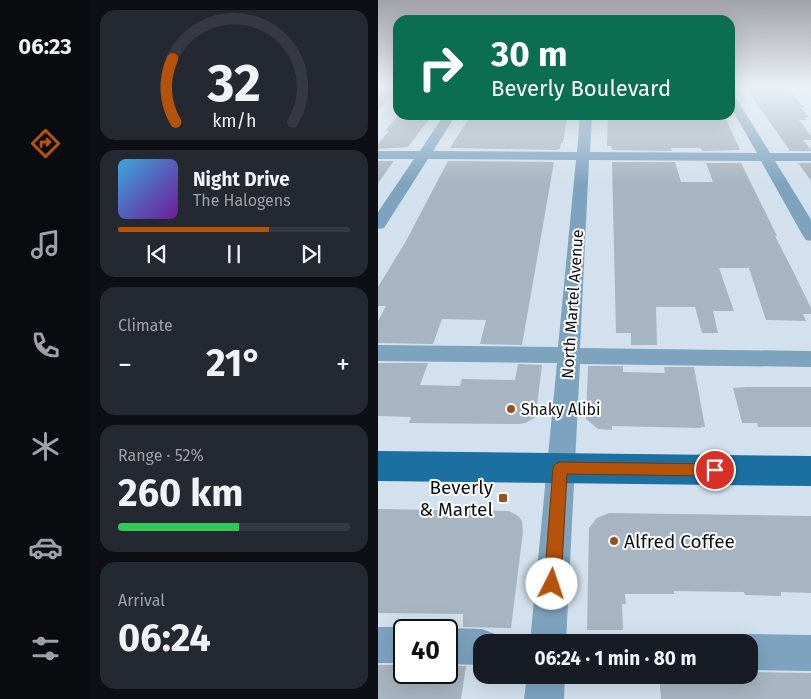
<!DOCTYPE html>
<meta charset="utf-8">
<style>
:root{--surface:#171b24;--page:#242831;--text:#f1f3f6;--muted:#9ea1a6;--line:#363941;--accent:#b45309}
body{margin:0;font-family:"Fira Sans",sans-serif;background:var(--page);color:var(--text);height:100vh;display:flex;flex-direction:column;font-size:19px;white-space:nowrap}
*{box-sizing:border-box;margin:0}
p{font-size:16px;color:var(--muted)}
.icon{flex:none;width:28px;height:28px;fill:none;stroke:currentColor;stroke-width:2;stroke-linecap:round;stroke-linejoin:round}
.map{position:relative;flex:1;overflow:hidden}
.drawer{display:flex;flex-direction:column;gap:10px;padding:10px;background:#0d0f14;width:288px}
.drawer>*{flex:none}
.hud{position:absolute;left:15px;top:15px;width:342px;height:105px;border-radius:15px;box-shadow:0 5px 20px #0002;background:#0b6e4f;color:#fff;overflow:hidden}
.speed{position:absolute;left:15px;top:619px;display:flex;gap:10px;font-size:25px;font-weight:700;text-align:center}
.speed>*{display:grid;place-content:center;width:65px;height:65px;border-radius:50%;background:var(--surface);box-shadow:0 5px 20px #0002;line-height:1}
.speed .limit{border:2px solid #111;border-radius:8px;background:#fff;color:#111}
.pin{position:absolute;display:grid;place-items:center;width:42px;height:42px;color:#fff;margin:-21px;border:2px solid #fff;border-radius:50%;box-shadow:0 1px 5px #0007}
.me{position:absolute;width:55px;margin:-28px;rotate:4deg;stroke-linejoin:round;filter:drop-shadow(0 0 4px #0008)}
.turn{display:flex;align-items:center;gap:18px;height:105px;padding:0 15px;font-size:22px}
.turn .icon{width:65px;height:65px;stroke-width:2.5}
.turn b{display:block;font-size:35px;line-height:42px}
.big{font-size:38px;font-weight:700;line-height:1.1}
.drawer .card{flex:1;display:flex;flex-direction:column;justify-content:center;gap:8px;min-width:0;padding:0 18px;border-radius:15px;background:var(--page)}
.drawer .dial{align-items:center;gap:0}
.dial svg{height:130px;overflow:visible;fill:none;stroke:var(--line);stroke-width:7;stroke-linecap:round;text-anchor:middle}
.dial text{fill:var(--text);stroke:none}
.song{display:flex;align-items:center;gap:15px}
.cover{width:60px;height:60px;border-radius:8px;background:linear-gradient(135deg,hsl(200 70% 55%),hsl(280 70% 35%))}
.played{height:5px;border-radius:2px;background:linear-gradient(90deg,var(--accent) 65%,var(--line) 65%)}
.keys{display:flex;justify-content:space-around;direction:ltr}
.heat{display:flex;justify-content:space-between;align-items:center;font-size:28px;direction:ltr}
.charge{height:8px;border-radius:4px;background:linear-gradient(90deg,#34c759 52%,var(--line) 0)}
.trip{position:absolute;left:95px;top:634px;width:285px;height:50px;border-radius:15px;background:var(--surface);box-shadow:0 5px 20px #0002;font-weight:700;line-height:50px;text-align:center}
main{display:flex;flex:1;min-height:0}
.tab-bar{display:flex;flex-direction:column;width:90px;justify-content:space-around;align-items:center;background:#090b0e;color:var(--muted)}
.tab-bar .icon{width:35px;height:35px}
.tab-bar .on{color:var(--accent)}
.tab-bar b{font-size:22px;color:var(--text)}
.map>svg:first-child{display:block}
.building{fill:#a6b5c1}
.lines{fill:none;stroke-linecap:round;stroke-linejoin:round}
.minor{fill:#7ea3bf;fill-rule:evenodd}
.major{fill:#1b6fa1;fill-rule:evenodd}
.route{fill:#b45309;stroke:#753606}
.poi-dot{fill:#945220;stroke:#fff;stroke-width:2}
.labels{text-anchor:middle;stroke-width:4;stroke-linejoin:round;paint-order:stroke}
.street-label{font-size:16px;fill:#0c1115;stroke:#fff}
.poi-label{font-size:16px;fill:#0c1115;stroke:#fff;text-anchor:start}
.near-poi-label{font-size:19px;fill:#0c1115;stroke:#fff;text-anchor:end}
</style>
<main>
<nav class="tab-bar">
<b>06:23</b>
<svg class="icon on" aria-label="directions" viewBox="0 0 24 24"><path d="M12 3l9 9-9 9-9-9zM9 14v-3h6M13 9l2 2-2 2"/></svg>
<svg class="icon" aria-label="music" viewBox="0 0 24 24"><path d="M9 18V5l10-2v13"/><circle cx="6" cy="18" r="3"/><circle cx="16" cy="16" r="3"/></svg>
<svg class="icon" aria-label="phone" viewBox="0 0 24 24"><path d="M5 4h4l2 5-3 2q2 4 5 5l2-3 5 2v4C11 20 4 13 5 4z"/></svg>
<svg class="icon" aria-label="climate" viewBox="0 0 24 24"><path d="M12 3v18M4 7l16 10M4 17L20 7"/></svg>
<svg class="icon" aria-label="car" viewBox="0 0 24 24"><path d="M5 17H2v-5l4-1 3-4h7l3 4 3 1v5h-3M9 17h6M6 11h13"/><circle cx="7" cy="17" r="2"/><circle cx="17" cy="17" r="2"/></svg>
<svg class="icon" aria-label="filters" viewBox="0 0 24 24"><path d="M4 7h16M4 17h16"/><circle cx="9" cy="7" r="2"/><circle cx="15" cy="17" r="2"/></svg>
</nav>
<section class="drawer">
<div class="card dial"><svg viewBox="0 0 100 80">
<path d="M14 69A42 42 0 1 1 86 69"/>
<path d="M14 69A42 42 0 0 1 12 30" stroke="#b45309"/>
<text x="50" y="56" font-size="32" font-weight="700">32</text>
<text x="50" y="72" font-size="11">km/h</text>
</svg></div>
<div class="card">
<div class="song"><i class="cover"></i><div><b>Night Drive</b><p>The Halogens</p></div></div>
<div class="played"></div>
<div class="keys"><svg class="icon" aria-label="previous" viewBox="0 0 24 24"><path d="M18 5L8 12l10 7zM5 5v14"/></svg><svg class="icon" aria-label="pause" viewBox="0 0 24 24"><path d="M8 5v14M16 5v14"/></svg><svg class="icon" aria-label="next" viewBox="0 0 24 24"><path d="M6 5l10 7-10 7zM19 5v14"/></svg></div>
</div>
<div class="card"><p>Climate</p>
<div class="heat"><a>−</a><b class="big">21°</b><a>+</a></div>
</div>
<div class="card"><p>Range · 52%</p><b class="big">260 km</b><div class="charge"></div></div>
<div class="card"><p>Arrival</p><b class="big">06:24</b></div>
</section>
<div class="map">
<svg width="434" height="699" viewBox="0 0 434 699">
<rect width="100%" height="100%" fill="#d2e1ed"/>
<path class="building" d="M0 86H20V89L0 110Z
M367 87H408L426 107H422L431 117 427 118 429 120H421L434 137V140H425L434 151H412Z
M21 115H54L30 147 0 149V144L11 131H7Z
M93 115H119L121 118 189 117 185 143H183L182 149 178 150 72 148Z
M230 115H343L346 119H348L362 150 324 151 323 148H293L294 151 234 150 233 146H229Z
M0 161H16L0 183Z
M70 161 176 162 144 345 102 344 108 320 64 319 55 344 0 343V321L8 306H0V287L28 241Z
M234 162H297L303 182H335L328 163H363L399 236H397L415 271 434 310V314H425L428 321 388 320 371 268H341L356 311H335L340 333H324L317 307H278L279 345H253V333H238Z
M420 163H434V182Z
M0 363H50L42 385 82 386 84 379 137 380 140 364 164 365 158 413 157 417 148 423 141 424 31 423 33 417 0 416Z
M210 366H245V372L287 373 286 367H316L327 427H323V428L234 426V430L220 429 208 419Z
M369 387H434V427H380L379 423H364L355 388Z
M0 509 126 511H131L140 516 144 521 145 532 133 628 85 627V614L0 613Z
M231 513 434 516V593L403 592V596L367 595 366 592 296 591V594H247L248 604H244L245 630H209L211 528 219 518Z
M0 665H26V672H69V666H88L83 699H0Z
M371 672 434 673V699H283L281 675H371Z"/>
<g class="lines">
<path class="minor" d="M352 93 357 96 392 153H434V161H397L434 221V241L428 240 425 236 383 161 211 160 202 348 434 351V367L202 364 188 642H152L179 363 0 361V345L180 347 198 160 50 159 6 228 0 229V212L36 159H0V151H42L66 115H78L55 151 199 152 202 115H214L212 152 379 153 352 106Z
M0 627H26L34 630H26V663H0Z
M69 628 104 629 117 634 120 642H104V665L69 664V630H63Z
M371 634 434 635V671L371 670V642H356L358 639Z
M149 675H187L186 699H146Z"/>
<path class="major" d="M0 451 434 456V486L0 481Z"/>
</g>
<linearGradient id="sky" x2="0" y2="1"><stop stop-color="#a3a2a9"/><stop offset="0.47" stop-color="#ebf2f7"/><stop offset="1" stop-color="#ebf2f7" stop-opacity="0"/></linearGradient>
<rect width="434" height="184" fill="url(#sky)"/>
<path class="route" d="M182 462 337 464 342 465 345 470 342 474 337 476 189 474 183 584 180 590 174 593 168 590 166 584 175 468 177 464Z"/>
<g class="poi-dot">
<circle cx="133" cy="409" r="5"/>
<rect x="120" y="493" width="10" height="10" rx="2.5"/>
<circle cx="236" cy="541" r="5"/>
</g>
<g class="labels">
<g class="street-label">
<text transform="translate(194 304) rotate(-86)" y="6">North Martel Avenue</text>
</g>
<g class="poi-label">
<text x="143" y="415">Shaky Alibi</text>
</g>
<g class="near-poi-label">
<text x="115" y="494">Beverly<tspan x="115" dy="22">&amp; Martel</tspan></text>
<text x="246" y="548" text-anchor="start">Alfred Coffee</text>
</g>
</g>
</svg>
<div class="speed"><div class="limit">40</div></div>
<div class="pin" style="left:337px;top:470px;background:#d93025"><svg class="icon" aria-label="arrive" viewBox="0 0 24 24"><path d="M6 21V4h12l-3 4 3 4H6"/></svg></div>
<svg class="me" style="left:174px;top:584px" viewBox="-20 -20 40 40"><circle r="19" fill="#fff"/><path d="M0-13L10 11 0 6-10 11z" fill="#b45309"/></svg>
<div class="trip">06:24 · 1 min · 80 m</div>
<div class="hud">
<div class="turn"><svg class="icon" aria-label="right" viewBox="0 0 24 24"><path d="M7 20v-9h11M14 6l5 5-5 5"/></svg><div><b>30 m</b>Beverly Boulevard</div></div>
</div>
</div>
</main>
